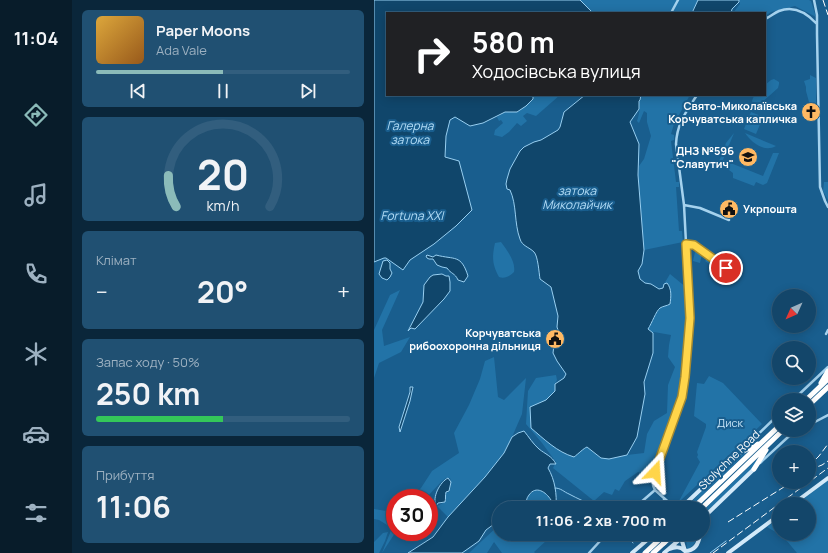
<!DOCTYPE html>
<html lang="uk">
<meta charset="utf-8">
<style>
:root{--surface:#13466a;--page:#205072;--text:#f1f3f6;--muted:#9db1c1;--line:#325e7e;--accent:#8bbbb9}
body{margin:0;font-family:Manrope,sans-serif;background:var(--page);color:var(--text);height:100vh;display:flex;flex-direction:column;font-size:15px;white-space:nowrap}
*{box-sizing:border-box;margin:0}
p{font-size:13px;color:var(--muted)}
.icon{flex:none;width:22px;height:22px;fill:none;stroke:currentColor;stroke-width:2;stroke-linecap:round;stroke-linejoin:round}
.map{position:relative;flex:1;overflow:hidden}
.sheet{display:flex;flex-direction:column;gap:10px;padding:10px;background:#0a263a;width:302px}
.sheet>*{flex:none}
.hud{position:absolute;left:12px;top:12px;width:380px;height:84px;border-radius:0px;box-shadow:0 2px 10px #0003,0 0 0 1px var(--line);background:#202124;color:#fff;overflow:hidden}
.needle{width:26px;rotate:225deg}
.fabs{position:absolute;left:398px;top:289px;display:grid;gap:8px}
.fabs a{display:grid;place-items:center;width:44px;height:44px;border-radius:50%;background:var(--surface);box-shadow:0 2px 10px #0003,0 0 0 1px var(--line);font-size:20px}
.speed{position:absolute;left:12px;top:489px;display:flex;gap:8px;font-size:20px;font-weight:700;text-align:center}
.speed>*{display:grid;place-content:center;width:52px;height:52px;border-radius:50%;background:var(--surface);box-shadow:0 2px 10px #0003,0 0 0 1px var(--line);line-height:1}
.speed .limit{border:6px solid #d22;background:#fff;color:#111}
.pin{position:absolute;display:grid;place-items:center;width:34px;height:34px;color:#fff;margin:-17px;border:2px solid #fff;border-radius:50%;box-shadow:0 1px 4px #0007}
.me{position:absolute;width:44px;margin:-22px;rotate:20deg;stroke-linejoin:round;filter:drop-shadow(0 0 3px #0008)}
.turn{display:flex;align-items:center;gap:14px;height:84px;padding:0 20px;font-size:18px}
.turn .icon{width:52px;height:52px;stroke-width:2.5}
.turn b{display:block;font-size:28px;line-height:34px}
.big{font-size:30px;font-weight:700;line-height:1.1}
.sheet .card{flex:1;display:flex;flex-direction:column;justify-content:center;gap:6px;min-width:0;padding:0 14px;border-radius:6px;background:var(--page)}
.sheet .dial{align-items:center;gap:0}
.dial svg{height:104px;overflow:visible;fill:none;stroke:var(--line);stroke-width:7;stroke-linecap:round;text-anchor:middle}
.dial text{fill:var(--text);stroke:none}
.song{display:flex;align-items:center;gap:12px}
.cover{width:48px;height:48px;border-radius:6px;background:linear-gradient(135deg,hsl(40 70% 55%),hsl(30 70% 35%))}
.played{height:4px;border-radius:2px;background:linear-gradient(90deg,var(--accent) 50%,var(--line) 50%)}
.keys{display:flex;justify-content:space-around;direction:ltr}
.heat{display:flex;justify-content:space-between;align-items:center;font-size:22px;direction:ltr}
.charge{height:6px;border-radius:3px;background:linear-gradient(90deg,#34c759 50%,var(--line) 0)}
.trip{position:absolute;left:118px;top:501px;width:218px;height:40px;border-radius:20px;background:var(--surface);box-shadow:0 2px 10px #0003,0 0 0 1px var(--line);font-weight:700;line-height:40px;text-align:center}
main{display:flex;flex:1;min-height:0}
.tab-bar{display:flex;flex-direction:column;width:72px;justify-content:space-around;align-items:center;background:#081c2a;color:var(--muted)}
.tab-bar .icon{width:28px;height:28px}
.tab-bar .selected{color:var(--accent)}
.tab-bar b{font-size:18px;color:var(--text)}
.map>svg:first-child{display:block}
.green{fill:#2273a7}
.water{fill:#10466b;stroke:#98cff1}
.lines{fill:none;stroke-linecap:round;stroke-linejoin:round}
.stream{stroke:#98cff1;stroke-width:1}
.street{stroke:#a5d2ee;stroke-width:2.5}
.secondary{stroke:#d3eafa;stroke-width:4}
.highway{stroke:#fff;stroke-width:5}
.rail{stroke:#fff;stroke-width:1;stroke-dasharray:7 3;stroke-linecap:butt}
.highway-bridge{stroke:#fff;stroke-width:5}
.route-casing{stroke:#a68a30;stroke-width:10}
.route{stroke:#ffd54a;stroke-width:7}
.labels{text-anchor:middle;stroke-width:4;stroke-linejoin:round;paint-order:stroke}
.poi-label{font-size:11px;font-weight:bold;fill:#fff;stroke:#195e8e;text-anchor:end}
.park-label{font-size:11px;fill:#cce8fa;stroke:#195e8e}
.street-label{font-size:11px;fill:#fff;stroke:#195e8e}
.water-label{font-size:12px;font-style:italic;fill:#b1dbf5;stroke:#195e8e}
</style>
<main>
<nav class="tab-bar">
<b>11:04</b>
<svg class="icon selected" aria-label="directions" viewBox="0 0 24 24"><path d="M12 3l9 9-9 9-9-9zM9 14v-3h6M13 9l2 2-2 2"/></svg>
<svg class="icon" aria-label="music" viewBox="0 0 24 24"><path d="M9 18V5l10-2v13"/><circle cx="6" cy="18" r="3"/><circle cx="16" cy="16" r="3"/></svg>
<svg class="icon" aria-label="phone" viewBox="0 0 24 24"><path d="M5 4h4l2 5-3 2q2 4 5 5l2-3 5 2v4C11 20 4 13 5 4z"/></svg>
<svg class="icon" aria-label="climate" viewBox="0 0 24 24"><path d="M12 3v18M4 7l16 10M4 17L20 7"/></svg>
<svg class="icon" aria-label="car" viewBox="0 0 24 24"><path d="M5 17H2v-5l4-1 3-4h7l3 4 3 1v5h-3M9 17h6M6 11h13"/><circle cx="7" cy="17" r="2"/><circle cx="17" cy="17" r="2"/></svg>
<svg class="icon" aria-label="filters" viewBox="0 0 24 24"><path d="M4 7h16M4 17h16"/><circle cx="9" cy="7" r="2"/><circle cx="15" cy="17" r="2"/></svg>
</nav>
<section class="sheet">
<div class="card">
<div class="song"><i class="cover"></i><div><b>Paper Moons</b><p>Ada Vale</p></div></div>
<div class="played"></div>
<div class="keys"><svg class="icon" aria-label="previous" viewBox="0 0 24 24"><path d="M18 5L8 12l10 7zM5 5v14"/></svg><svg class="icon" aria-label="pause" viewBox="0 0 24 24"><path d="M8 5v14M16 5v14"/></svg><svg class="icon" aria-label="next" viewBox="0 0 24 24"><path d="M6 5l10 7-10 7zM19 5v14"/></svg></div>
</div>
<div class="card dial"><svg viewBox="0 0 100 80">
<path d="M14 69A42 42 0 1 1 86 69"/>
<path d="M14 69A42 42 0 0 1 8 45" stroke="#8bbbb9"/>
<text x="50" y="56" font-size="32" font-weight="700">20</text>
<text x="50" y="72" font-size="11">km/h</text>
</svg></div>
<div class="card"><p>Клімат</p>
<div class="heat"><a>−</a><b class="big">20°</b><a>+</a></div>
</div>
<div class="card"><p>Запас ходу · 50%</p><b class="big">250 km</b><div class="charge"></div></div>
<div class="card"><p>Прибуття</p><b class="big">11:06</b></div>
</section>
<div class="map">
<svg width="454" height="553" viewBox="0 0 454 553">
<rect width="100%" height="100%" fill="#195e8e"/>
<path class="green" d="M206 0H324L318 13H219Z
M366 0H435L437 1 442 17 421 6 397 12 391 16V13H359L366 4Z
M436 75 442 78V103L435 102 432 91V87L430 81 436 79Z
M400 79 405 82V84L404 88 386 104 383 105H380L378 101 379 98 381 95H391V85L397 80Z
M159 95H186L162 116 153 113 149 116 153 121 147 126 143 123 135 132 128 137 120 135 121 130 129 123 127 120 125 121 123 117 131 112H144L159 99Z
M260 95H316L300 124 297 134 300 135V140L297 141 302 182H305V187H302L305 231H308L309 242 270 250 264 175 265 166 270 159 277 136 273 122V113L270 111 265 123 263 121C265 115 267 106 264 101 263 98 262 97 260 95Z
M377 112 387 116 385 121 387 122 382 134 370 129Z
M360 133 349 160 389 176 399 153H405L393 183 389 185 382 182 380 186 359 178V173L351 167 344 164 352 143Z
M371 133 402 146C390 153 377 142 371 133Z
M450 182H454V200L449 191Z
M127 242C133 250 142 262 140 272 136 276 131 279 125 277 118 264 118 257 121 243Z
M321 252 328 254 326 263 319 261Z
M334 258 351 270 349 273 331 261Z
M296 274 313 288 312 325 305 396 302 408 292 432 277 472 276 480 272 475 264 472 251 481 245 491 241 489 238 495 230 492 220 501 179 468 182 462 168 443 152 424 154 391 162 378 182 375 183 380 181 384 183 387 166 432 172 441 177 445 211 448 213 447 227 458 235 459 253 455 270 453 273 434 280 421 293 413 294 385 301 367 294 357 295 345 297 335 280 332 279 333 274 329C279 322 281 313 287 307V289L289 288 290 284Z
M26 290 8 330 10 346 36 337 27 352 5 363 0 378V330L16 295Z
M120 357 124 397 130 400 152 378 148 414 138 437 130 453 111 477 74 517 63 506 71 502C72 499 71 496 72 493L75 492C77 487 78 483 76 478H72L67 482 52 498H36L47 488 58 471 85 453 80 433 95 405 106 379 111 361Z
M335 376 349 383 388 424 306 501H305L326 462 323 457 324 455 323 452 332 427V424L320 416 323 383 330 384Z
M374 451 315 508H311L364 456Z
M383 459 380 466 378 469 329 515V511Z
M454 480V553H423L408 535 406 534H435V504H423Z
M162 490C170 491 173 493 177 500L175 508H151C153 498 153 495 162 490Z
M21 508V533L8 553 18 528 5 520 0 519V509L12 511Z
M405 518V534L393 527Z
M125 525V534H161V536L166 537 171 534H173V540L160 552 161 553H128L120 542 113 553H95Z
M14 532 11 541 5 553H0V542L9 533Z
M316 534H324C323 540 320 546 314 549L313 548 312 539Z"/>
<path class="water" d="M0 0H206L219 13H13V95H159V99L152 106 143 112H131L109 123 96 126 81 117 76 120 72 136 71 157 85 161 98 210 82 226 60 244 36 260 29 270 12 258H10L0 262Z
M324 0H365V2L358 9 357 13H318Z
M211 95H267L266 100 265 101V109L256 122 265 144 264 175 270 250 268 264 264 271 266 279 271 283 277 284 285 289 289 288 290 284 293 283C298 289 297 297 296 304 293 306 289 306 286 308 282 311 278 323 274 329L279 333V353L270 382 271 394 263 437 253 455 235 459 227 458 213 447C210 448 204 454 200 457 183 452 170 439 157 428L156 407 172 400 181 391V384L190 378 192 374 183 361 179 353 180 345 183 340 185 333 183 327 184 316 177 287 166 279C165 273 164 256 160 252 155 247 148 246 146 239 140 223 143 205 136 190L133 189 132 184 133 179 136 169 146 151 150 147 160 142 167 140 184 130 186 127 190 112Z
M53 255 59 257 62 255C81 260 87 254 94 276L90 282 84 280C81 273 77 274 73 268L68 267 63 265 59 259H55L53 258 52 256Z
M13 260 16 263V269L18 273 16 277 13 280 8 278 5 274 9 261Z
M68 274 72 276H75L76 282V291L70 299 41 329 37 328 34 331 49 302 50 285 56 277 59 275Z
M36 387H39L36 401 26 432 25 427 36 392Z
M150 431C155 437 159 444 165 449 171 454 178 456 182 464H176L174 468C181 480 183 494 182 508H175L177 500C172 492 162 485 155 495 152 498 152 504 151 508H140L136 505H132L130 508H125V514L121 517 120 524 112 530 105 541 88 553H34L59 537 74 517 111 477 130 453 138 437 144 433Z
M74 478 77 482 75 491 72 492C71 496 72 498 71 502L64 503 62 506C58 497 66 482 74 478Z"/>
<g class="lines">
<path class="stream" d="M181 488C187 488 190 492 195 494 204 499 213 502 221 508
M252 534 259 543
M336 553 352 541"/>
<path class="street" d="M440 0 443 15V34L446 187 451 201 454 207
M297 13 304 0
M391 19C396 17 400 13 405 11 420 5 433 13 443 24
M310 205 326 208 355 220
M312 244 320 245 365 277
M452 334 454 330
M419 400 454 367
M435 425 454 415
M368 450 405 414
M386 463 413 438 424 430
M290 499 291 508
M259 508 266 503 281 490
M301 508 281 490C276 482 280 475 282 467L308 397 311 377 315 334 316 318 310 205 302 144C303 123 312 112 323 95
M215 553 227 540 231 534"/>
<path class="secondary" d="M419 504 454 478
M307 508 365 453
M329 518 380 469
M305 534 308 541 311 551
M295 549C301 547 306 546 311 551 321 551 325 543 326 534
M258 553 280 534
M290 553 312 534
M354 553 405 515"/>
<path class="highway" d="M447 383 454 371
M432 400 454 379
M435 405 454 387
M365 453 384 444
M380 469 392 450
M319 508 405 426
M328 508 409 430
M271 553 287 538
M279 553 290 543"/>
<path class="rail" d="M449 0 454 15
M435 466 445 456 454 444
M435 470 448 465 454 461
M405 504 454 468
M354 522 418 482
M339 553 405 504"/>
<path class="highway-bridge" d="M287 538 291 534
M290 543 300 534"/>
</g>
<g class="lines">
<g class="route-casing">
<path id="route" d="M281 472 304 408 308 397 311 377 316 318 312 244 320 245 352 268"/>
</g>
<use href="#route" class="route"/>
</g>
<defs>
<g id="church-disc" transform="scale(1)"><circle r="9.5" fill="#ffb963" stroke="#195e8e"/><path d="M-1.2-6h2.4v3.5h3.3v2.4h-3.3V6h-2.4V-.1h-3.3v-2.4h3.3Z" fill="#111"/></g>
<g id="school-disc" transform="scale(1)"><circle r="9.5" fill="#ffb963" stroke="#195e8e"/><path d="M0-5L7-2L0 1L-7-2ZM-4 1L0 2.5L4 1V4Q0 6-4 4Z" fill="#111"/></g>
<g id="civic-disc" transform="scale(1)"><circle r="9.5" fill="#ffb963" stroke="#195e8e"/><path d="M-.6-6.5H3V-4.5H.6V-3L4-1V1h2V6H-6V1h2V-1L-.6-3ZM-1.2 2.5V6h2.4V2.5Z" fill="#111"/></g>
</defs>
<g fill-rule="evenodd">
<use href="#church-disc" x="437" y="112"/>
<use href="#school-disc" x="374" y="157"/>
<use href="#civic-disc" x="355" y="209"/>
<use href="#civic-disc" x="181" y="339"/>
</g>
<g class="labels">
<g class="poi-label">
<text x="423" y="110">Свято-Миколаївська<tspan x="423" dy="13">Корчуватська капличка</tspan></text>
<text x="360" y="155">ДНЗ №596<tspan x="360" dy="13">"Славутич"</tspan></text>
<text x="369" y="213" text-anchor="start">Укрпошта</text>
<text x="167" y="337">Корчуватська<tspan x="167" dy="13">рибоохоронна дільниця</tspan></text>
</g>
<g class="park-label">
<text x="356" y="427">Диск</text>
</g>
<g class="street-label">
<text transform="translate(355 460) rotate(-44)" y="4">Stolychne Road</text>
</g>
<g class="water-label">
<text x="36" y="130">Галерна<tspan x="36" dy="14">затока</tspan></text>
<text x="203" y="195">затока<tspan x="203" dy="14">Миколайчик</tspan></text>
<text x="38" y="220">Fortuna XXI</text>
</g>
</g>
</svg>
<div class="fabs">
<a><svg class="needle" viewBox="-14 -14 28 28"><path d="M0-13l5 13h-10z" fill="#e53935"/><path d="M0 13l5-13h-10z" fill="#9db1c1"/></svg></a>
<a><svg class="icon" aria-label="search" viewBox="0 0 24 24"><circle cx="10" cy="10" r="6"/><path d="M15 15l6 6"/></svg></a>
<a><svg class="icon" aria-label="layers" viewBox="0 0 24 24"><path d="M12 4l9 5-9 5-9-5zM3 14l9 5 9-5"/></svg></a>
<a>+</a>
<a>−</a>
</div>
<div class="speed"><div class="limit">30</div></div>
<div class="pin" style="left:352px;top:268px;background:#d93025"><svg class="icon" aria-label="arrive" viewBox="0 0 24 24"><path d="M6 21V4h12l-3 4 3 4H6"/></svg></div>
<svg class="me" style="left:281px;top:472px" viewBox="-20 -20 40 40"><path d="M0-17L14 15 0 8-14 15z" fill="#ffd54a" stroke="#fff" stroke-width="4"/></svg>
<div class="trip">11:06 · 2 хв · 700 m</div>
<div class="hud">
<div class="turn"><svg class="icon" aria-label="right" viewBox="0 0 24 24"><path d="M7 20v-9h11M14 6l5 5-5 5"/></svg><div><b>580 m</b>Ходосівська вулиця</div></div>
</div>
</div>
</main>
